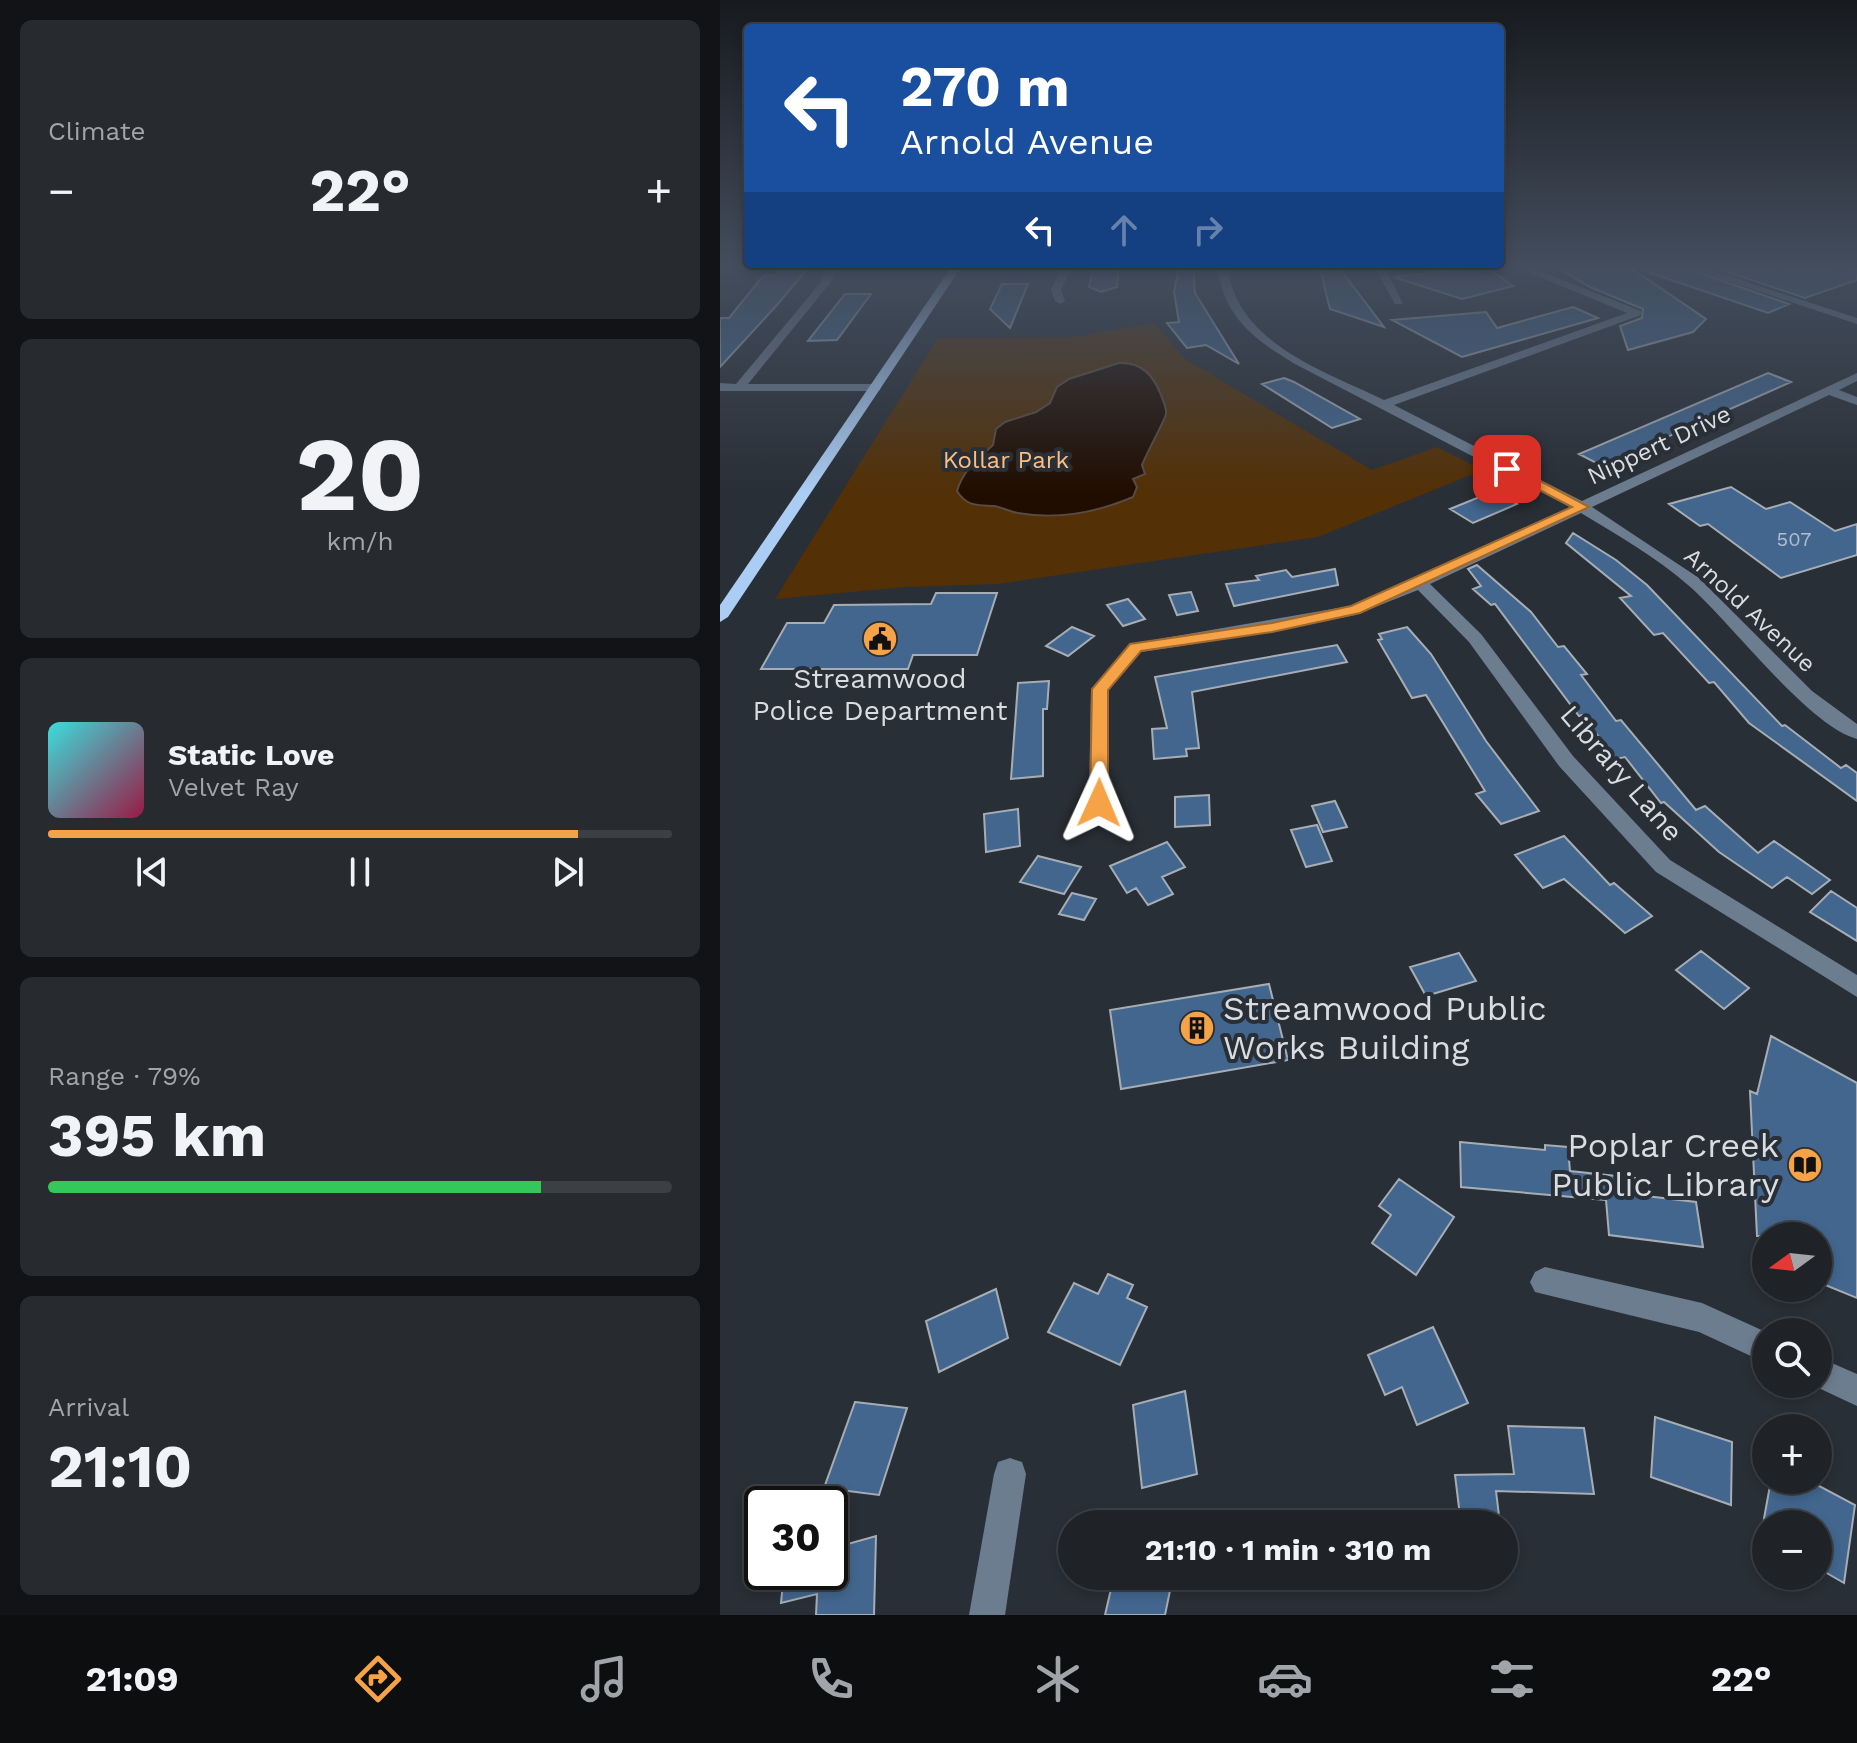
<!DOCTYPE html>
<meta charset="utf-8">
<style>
:root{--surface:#1f2328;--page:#272b30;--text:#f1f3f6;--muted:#a1a4a8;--line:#3c4045;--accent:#f6a247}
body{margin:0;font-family:"Work Sans",sans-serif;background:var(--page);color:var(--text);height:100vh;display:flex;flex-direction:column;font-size:30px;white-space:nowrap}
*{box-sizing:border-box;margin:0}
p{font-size:26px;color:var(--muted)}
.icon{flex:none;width:44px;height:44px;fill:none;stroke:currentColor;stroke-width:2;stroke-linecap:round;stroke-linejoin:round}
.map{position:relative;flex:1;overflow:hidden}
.details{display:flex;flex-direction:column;gap:20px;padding:20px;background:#111316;width:720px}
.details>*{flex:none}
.guide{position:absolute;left:24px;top:24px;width:760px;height:244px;border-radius:8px;box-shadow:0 4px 12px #0003,0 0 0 2px var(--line);background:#1a4fa0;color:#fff;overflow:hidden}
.needle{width:52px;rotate:255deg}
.fabs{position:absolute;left:1032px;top:1222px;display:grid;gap:16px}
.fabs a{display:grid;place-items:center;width:80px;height:80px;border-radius:50%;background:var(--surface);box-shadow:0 4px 12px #0003,0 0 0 2px var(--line);font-size:40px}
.speed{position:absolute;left:24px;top:1486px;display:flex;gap:16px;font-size:40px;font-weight:700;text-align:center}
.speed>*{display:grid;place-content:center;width:104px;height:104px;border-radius:50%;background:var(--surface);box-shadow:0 4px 12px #0003,0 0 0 2px var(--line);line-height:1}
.speed .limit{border:4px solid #111;border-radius:12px;background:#fff;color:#111}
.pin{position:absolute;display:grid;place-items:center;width:68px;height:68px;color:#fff;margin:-34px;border-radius:16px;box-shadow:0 4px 12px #0006}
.me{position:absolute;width:88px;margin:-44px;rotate:1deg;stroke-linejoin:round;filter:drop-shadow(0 0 6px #0008)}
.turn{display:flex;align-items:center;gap:28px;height:168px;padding:0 24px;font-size:36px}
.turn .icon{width:104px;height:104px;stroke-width:2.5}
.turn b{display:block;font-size:56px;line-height:68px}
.lanes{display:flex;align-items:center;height:76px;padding:0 24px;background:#0003;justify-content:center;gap:40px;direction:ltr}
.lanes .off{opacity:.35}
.big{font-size:60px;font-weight:700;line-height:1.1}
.details .tile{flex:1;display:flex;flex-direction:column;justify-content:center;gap:12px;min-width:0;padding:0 28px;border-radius:12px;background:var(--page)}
.details .dial{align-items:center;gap:0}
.dial b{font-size:104px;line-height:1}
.song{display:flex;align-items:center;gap:24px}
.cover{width:96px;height:96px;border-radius:12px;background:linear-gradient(135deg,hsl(180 70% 55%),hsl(340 70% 35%))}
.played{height:8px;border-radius:4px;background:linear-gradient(90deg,var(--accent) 85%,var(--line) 85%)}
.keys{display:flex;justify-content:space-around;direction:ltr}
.heat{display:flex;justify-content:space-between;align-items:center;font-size:44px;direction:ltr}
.charge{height:12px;border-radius:6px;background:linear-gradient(90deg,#34c759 79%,var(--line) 0)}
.trip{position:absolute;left:338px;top:1510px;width:460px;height:80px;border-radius:40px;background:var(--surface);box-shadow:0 4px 12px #0003,0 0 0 2px var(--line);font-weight:700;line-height:80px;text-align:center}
.menu{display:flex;height:128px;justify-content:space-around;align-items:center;background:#0c0e10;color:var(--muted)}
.menu .icon{width:56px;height:56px}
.menu .current{color:var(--accent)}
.menu b{font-size:36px;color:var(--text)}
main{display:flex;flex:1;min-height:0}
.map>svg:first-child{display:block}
.green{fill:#533006}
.water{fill:#200d00;stroke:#584b44;stroke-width:2}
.building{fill:#42668e;stroke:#a6adb5;stroke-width:2}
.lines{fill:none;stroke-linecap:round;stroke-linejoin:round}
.minor{fill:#6d7d90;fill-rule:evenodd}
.major{fill:#abcdf3;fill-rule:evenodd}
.route{fill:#f6a247;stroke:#a0692e;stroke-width:2}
.labels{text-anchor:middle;stroke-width:8;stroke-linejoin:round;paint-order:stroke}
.far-number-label{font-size:20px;fill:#b3becc}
.far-street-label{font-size:24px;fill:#d9dce1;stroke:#292f36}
.far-park-label{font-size:24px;fill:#fcbd81;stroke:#292f36}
.poi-label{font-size:28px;fill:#d9dce1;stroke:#292f36}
.street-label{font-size:28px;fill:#d9dce1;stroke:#292f36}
.near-poi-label{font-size:34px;fill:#d9dce1;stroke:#292f36;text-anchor:start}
</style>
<main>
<section class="details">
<div class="tile"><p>Climate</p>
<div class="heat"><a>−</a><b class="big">22°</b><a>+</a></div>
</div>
<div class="tile dial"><b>20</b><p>km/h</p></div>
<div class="tile">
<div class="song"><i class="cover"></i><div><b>Static Love</b><p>Velvet Ray</p></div></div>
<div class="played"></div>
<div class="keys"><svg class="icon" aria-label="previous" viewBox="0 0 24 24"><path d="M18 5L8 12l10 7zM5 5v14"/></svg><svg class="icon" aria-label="pause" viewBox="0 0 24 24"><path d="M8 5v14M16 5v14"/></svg><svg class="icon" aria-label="next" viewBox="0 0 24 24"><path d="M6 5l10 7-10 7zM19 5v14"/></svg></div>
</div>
<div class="tile"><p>Range · 79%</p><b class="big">395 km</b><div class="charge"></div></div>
<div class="tile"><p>Arrival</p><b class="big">21:10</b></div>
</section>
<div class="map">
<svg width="1137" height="1615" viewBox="0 0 1137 1615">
<rect width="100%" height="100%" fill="#292f36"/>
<path class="green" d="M435 323 465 359 652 470 717 447 763 470 598 537 278 584 186 587 55 599 218 338 351 337Z"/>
<path class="water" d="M399 363C422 362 433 375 441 395 443 401 447 408 446 414 446 418 425 456 422 465L425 474 413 479 417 487 413 497C378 512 337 520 298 513 290 512 282 507 274 506 258 505 247 507 237 491 243 470 258 459 273 445L276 429 285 422 316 412 330 403 337 387 349 379Z"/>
<path class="building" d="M459 266H473L475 293 519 364 486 345 467 348 447 323 459 322 454 292Z
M765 266 793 286 742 299 673 277Z
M834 266H908L986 319 973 332 908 350 900 326 922 318 923 309 870 287Z
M922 266H960L1069 304 1048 313 922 270Z
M990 266H1109L1137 269V280L1085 298Z
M399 268 397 287 381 292 369 287 373 269Z
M87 269 57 305 0 367V318H9L43 276 56 275 58 270Z
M600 269H620L664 327 610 309Z
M282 284H308L290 328 270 309Z
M125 294H151L117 340 88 341Z
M853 307 878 318 742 357 672 320 766 312 777 328Z
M1048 373 1071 382 882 466 859 454Z
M564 378 574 382 640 419 612 428 542 384Z
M1011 487 1046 509 1070 502 1115 531 1137 524V555L1061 578 988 524 980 526 949 504Z
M774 491 797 504 753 523 730 509Z
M853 533 896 560 927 585 1062 726 1065 725 1121 768 1126 765 1137 773V801L1029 723 994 682 989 683 943 633 934 635 900 598 911 596 846 543Z
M757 565 811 612 838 647 844 646 867 674 861 675 896 721 901 720 976 810 985 806 1038 853 1054 841 1110 880 1092 894 1067 877 1052 888 999 852 944 802 941 803 905 757 896 759 862 715 859 716 775 604 771 605 753 589 761 586 748 569Z
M615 569 618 585 514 606 506 584 539 580 536 576 566 570 572 577Z
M471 592 478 611 457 615 449 595Z
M216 593H277L257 655H193L188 669H41L67 623H104L114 605 211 604Z
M408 599 425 619 403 626 387 605Z
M352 627 374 636 348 656 326 646Z
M687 627 711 654 766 741 819 811 781 824 756 794 765 791 706 695 692 698 658 640 662 639 659 634Z
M617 645 627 662 472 692 479 748 466 749 467 756 434 759 432 729 447 728 435 677Z
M329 681 327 709H323V776L291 779 298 683Z
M489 795 490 825 455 827V797Z
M615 801 627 827 603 832 592 806Z
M298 809 300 846 266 852 264 814Z
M597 825 612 861 586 867 571 830Z
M844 836 890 885 894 883 932 916 905 933 844 879 823 888 795 855Z
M447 842 465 867 442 877 453 894 428 905 416 888 407 893 390 866Z
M318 856 361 867 344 894 300 882Z
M1111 891 1137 908V941L1090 912Z
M352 893 376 899 364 920 339 914Z
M981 951 1029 988 1004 1009 956 970Z
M739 953 756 981 706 996 690 967Z
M549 984 568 1060 401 1089 390 1010Z
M1051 1036 1137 1083V1298L1098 1282V1236H1037L1030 1091 1037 1094Z
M740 1142 825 1150V1145L848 1147 850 1171 915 1178 918 1195 976 1202 983 1247 889 1235 886 1200 741 1187Z
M679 1179 734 1217 696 1275 652 1243 671 1215 659 1206Z
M388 1274 413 1285 407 1298 427 1307 400 1365 328 1332 354 1283 378 1294Z
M276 1289 288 1338 219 1372 206 1321Z
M713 1327 748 1403 697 1425 682 1387 665 1395 648 1355Z
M465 1391 477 1474 422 1488 413 1405Z
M135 1402 187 1408 159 1495 104 1488Z
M935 1417 1012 1442 1011 1505 931 1477Z
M788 1426 864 1428 874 1494 776 1491 780 1524H741L735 1475 794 1474Z
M1051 1480H1088L1135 1505 1124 1583 1098 1568V1524H1043Z
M156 1536 154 1615H96L97 1594 61 1603 64 1572H110V1549Z
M394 1576H453L445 1615H385Z"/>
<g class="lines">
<path class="minor" d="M109 266H119L110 283 28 384H155L161 388 159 391H0V383L16 384 101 282Z
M342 266H352L341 290 345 301 340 304 335 301 331 290Z
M498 266H508C515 343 605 371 664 400L907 313 793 266H808L921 311V315L674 405 862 501 1137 373V381L1119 390 1137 397V405L1109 395 872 507 979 578 1092 691 1137 724V739C1088 726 1011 622 968 585 936 557 897 535 861 513L710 584 761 634 853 756 950 860 1137 975V997L936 872 839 766 749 642 698 590 635 615 552 632 421 652 389 690V803L379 810 372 808 369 803 371 689 410 644 630 606 850 507 575 364C535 340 502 316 498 266Z
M654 266H664L683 304H675Z
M963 266H979L1137 318V324Z
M825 1267 982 1303 1046 1332V1363L979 1332 815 1292 810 1282 815 1272Z
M1098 1357 1137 1374V1406L1090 1384H1098Z
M290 1458 302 1462 306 1474 285 1615H249L274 1474 278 1462Z"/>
<path class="major" d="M232 266H242L8 617 0 622V605Z"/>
</g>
<linearGradient id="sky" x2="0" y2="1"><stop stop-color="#171a1e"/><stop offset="0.54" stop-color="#434d5d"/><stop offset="1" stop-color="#434d5d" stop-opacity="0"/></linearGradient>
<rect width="1137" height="493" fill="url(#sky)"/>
<path class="route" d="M783 466H792L869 507 640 613 552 632 421 651 388 690V803L385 807H372L370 803 372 689 410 644 552 623 631 606 852 507 783 471Z"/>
<defs>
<g id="civic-disc" transform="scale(1.8)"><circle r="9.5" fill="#f6a247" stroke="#292f36"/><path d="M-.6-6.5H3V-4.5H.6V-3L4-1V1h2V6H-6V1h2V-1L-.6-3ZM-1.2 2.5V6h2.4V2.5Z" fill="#111"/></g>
<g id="building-disc" transform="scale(1.8)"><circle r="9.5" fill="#f6a247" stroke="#292f36"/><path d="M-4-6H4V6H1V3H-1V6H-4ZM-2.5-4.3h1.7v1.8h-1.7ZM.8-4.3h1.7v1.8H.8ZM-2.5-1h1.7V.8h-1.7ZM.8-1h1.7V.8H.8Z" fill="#111"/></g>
<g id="library-disc" transform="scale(1.8)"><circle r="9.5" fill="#f6a247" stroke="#292f36"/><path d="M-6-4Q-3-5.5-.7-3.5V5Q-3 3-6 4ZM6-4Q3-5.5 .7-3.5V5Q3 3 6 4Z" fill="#111"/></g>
</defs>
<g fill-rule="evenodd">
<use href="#civic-disc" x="160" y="639"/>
<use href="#building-disc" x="477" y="1028"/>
<use href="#library-disc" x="1085" y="1165"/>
</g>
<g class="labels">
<g class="far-number-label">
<text x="1074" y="546">507</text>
</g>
<g class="far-street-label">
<text transform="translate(939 445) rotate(-25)" y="8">Nippert Drive</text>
<text transform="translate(1030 610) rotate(43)" y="8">Arnold Avenue</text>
</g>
<g class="far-park-label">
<text x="286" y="468">Kollar Park</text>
</g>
<g class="poi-label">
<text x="160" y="688">Streamwood<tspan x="160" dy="32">Police Department</tspan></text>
</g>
<g class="street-label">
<text transform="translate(902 773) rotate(49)" y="10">Library Lane</text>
</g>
<g class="near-poi-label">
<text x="503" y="1020">Streamwood Public<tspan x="503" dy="39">Works Building</tspan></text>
<text x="1059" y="1157" text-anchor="end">Poplar Creek<tspan x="1059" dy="39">Public Library</tspan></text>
</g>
</g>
</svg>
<div class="fabs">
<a><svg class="needle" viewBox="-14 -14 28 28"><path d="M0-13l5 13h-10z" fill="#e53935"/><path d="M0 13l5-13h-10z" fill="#a1a4a8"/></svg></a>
<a><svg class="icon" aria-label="search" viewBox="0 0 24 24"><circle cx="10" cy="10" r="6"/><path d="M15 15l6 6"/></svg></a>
<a>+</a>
<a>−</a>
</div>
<div class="speed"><div class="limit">30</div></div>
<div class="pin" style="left:787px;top:469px;background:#d93025"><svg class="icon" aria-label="arrive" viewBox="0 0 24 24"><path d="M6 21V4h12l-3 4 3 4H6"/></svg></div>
<svg class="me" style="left:379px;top:803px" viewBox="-20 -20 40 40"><path d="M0-17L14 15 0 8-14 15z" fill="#f6a247" stroke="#fff" stroke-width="4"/></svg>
<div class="trip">21:10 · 1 min · 310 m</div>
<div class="guide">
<div class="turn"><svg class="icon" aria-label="left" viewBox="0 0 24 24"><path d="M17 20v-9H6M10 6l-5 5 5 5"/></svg><div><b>270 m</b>Arnold Avenue</div></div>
<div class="lanes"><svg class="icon" aria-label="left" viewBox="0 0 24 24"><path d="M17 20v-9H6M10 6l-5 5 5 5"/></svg><svg class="icon off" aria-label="ahead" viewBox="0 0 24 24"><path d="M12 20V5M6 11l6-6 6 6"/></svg><svg class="icon off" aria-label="right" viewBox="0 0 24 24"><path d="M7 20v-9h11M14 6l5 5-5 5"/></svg></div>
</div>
</div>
</main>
<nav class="menu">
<b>21:09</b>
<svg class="icon current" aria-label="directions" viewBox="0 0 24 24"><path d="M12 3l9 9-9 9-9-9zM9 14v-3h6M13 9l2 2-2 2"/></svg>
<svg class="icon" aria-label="music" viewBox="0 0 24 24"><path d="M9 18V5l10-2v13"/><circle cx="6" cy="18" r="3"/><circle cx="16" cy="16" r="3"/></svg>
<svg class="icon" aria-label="phone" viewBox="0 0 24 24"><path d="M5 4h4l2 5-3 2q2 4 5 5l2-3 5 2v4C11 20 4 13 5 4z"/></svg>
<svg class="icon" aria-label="climate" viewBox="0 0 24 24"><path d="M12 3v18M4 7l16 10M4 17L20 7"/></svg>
<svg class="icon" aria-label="car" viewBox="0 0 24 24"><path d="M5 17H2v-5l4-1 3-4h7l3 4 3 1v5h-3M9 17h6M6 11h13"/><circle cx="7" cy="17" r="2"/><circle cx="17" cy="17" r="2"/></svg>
<svg class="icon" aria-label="filters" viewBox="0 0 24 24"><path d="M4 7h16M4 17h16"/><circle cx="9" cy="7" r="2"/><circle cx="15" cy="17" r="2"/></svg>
<b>22°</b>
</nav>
